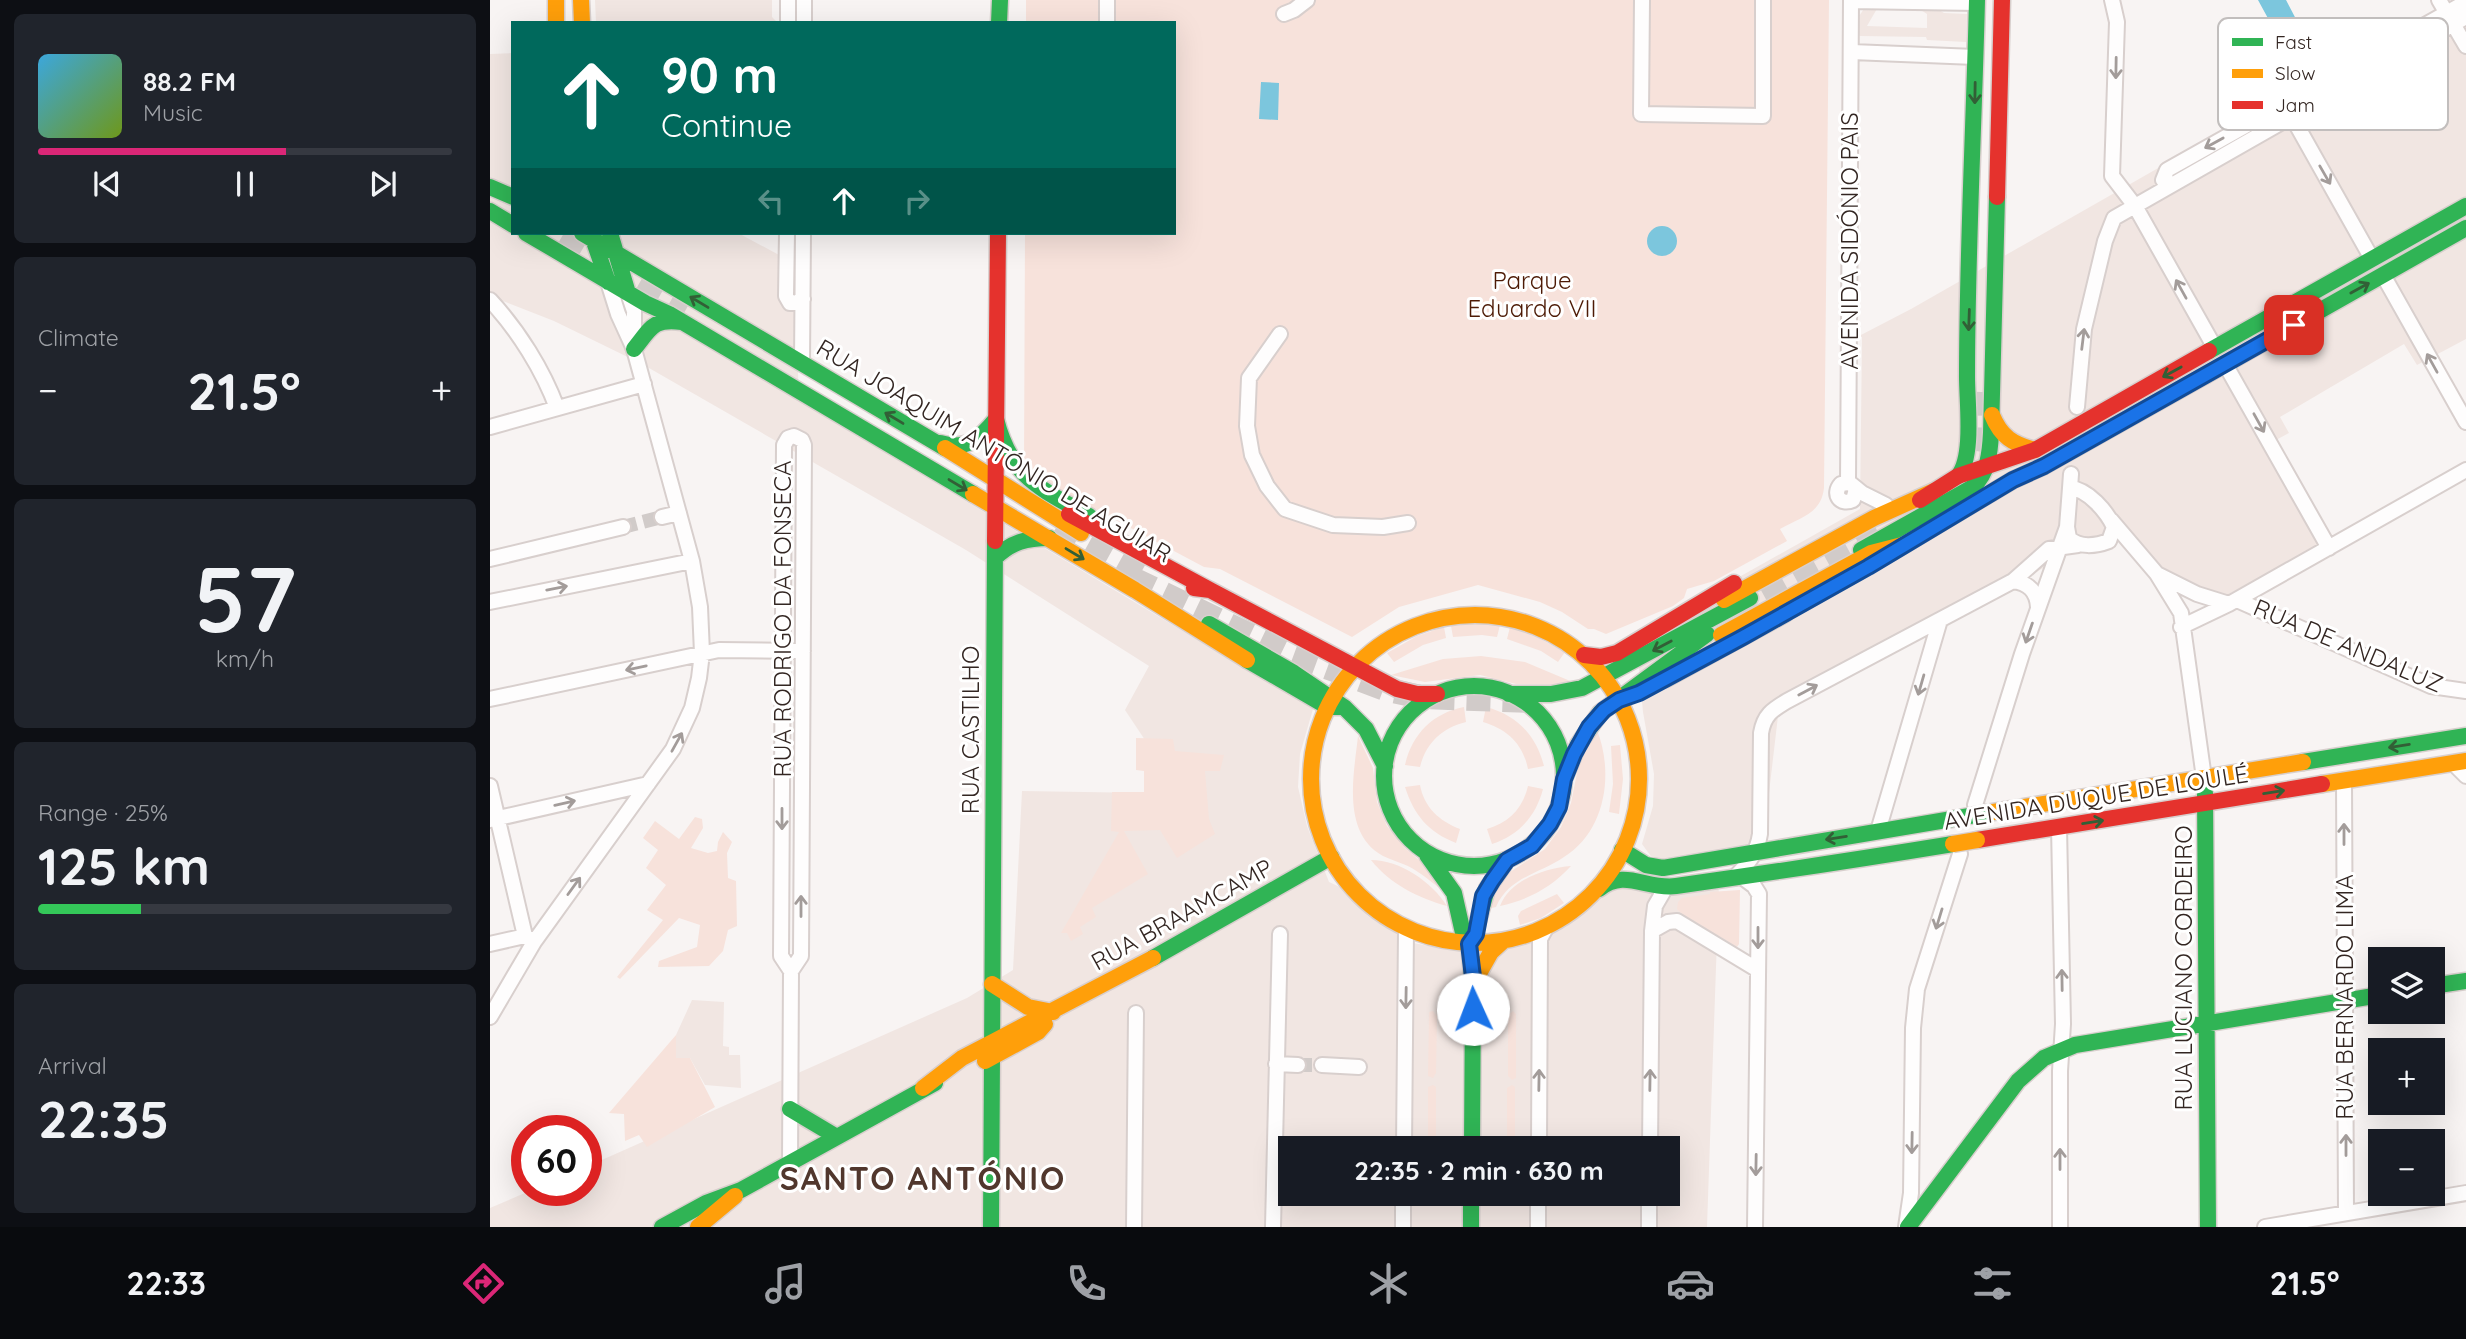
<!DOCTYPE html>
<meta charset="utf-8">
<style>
:root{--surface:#171b24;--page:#20242c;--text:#f1f3f6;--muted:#9ea1a6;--line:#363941;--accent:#db2777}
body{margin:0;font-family:Quicksand,sans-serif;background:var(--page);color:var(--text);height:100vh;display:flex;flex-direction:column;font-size:26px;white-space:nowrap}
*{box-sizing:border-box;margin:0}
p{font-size:23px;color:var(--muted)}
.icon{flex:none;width:38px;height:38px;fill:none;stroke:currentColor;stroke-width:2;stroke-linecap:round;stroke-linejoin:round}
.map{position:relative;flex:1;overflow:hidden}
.side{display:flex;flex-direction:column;gap:14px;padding:14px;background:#0d0f14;width:490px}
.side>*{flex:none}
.guide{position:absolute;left:21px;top:21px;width:665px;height:214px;border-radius:0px;box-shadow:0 7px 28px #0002;background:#00695c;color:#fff;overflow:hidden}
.fabs{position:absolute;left:1878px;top:947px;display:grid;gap:14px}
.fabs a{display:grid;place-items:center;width:77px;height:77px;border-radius:0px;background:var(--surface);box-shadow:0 7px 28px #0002;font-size:35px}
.speed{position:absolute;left:21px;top:1115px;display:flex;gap:14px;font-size:35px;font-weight:700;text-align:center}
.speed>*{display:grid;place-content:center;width:91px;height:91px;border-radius:50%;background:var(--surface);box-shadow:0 7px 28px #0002;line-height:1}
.speed .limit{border:10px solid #d22;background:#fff;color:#111}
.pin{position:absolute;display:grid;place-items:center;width:60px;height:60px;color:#fff;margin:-30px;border-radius:14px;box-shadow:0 4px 10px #0006}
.me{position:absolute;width:77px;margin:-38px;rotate:358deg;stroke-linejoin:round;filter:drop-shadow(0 0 5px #0008)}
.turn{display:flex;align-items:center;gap:24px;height:147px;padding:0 35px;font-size:32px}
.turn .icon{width:91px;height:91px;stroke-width:2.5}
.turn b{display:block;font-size:49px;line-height:60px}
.lanes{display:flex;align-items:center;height:66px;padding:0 35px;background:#0003;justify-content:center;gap:35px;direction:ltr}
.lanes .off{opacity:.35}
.big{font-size:52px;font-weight:700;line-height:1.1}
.side .tile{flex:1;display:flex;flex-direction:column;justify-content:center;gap:10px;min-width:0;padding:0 24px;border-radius:10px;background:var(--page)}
.side .dial{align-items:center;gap:0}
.dial b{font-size:91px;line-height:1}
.song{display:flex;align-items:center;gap:21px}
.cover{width:84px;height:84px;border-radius:10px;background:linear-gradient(135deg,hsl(200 70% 55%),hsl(80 70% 35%))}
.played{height:7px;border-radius:4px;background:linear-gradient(90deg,var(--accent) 60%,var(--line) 60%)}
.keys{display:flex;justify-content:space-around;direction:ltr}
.heat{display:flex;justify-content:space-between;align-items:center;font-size:38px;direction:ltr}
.charge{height:10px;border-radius:5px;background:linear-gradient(90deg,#34c759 25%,var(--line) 0)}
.trip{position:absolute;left:788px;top:1136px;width:402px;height:70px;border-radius:0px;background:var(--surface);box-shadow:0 7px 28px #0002;font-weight:700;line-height:70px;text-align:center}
.dock{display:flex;height:112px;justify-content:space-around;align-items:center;background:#090b0e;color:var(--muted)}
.dock .icon{width:49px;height:49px}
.dock .selected{color:var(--accent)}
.dock b{font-size:32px;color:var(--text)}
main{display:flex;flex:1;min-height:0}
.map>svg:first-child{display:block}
.built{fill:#f1e6e2;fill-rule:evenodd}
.green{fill:#f7e2db}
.water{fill:#7cc6dd}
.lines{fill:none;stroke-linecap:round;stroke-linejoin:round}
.street-tunnel{stroke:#d1cbc9;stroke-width:14;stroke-dasharray:14 7;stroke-linecap:butt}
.highway-tunnel{stroke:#d1cbc9;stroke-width:24;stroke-dasharray:24 12;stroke-linecap:butt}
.street-casing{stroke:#d8cfcd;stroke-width:18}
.fast-casing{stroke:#d8cfcd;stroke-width:19}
.slow-casing{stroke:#d8cfcd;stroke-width:19}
.jam-casing{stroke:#d8cfcd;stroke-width:19}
.street{stroke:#fefdfd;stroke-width:14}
.fast{stroke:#30b455;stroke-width:16}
.slow{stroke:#ff9f0a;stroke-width:16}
.jam{stroke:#e5322d;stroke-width:16}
.fast-bridge-casing{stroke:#d8cfcd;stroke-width:19;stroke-linecap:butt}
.slow-bridge-casing{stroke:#d8cfcd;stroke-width:19;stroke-linecap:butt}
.fast-bridge{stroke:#30b455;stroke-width:16}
.slow-bridge{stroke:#ff9f0a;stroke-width:16}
.oneway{stroke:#a39c9a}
.oneway2{stroke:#325f36}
.route-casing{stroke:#114b97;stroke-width:18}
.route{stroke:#1a73e8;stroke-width:12}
.labels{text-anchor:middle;stroke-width:6;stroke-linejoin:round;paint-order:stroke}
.street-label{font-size:24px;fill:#332622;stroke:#fff}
.park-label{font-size:24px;fill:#4d1a05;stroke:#fff}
.district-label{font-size:32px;font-weight:bold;letter-spacing:2px;fill:#51372d;stroke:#fff}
.key{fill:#fff;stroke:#c2bebd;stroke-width:2}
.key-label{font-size:19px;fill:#332622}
</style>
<main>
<section class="side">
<div class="tile">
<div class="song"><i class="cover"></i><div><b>88.2 FM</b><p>Music</p></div></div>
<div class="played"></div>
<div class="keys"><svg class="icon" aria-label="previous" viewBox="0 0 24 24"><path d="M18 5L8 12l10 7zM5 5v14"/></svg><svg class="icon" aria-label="pause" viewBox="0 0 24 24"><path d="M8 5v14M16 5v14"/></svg><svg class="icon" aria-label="next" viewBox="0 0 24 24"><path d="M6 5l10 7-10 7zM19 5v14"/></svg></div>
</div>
<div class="tile"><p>Climate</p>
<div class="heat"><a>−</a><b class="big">21.5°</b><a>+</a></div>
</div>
<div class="tile dial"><b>57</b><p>km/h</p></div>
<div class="tile"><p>Range · 25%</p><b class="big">125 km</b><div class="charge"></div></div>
<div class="tile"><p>Arrival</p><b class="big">22:35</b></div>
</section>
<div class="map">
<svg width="1976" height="1227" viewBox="0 0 1976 1227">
<rect width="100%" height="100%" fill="#f8f4f3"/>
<path class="built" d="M105 0H282V17L288 23H106Z
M1380 0H1392L1377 26 1437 28V14L1423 5 1433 0 1454 13 1477 14 1476 42 1437 40 1436 37 1370 36 1366 33 1365 22Z
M1963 0H1976V339L1927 365 1914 344 1790 417 1799 433 1773 447 1829 546 1735 596 1675 573 1634 524 1445 627 1288 716 1273 844 1168 866 1152 844 1163 806 1164 774 1153 712 1146 635 1370 509 1372 337 1369 336 1421 309Z
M23 53V233H248L304 263 309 401 823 709 810 754 808 787 817 826 839 882 852 888 878 916 903 930 918 942 960 950 1052 939 1076 927 1126 880 1229 881 1217 1227H0V1208L42 1190H96V1167L477 998 523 970 532 791 656 793 655 740 635 710 659 666 476 550 152 364 64 321 0 296V54ZM800 1148H1178V1194H800Z
M202 1000 234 1002 233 1046 239 1047V1055H250L251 1088 215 1085 200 1058H186V1035Z"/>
<path class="green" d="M536 0H1339L1334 488C1331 514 1311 517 1290 529L1297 541 1224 581 1197 589 1194 598 1183 606 1116 634 1104 629H1098L1072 612 1050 602 988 585 909 607 862 637 730 569 714 567 556 483 534 463 535 233H684V23H536Z
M992 623 1010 625 1007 637 992 635 963 637 961 626Z
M954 627 956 638 933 645 904 662 897 653 927 636Z
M1020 627 1041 634 1075 652 1068 662 1051 651 1017 639Z
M991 656 1035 662 1085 683 1074 685 1026 684 990 675 935 682 901 675 953 659Z
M974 707 976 722C952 728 936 743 930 767L915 765C922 734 943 713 974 707Z
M996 707C1027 715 1046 735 1054 766L1038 769C1033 744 1017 729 993 722Z
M1107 730C1124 773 1116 831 1074 857 1049 874 1019 877 1006 907L997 909 1000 898 1020 872 1055 849 1071 827 1081 803 1089 763Z
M868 736 883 768 887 802 897 826 915 848 935 865 949 888C938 879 926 869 913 864 906 861 899 859 893 856 851 833 864 774 868 736Z
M646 738 683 739 685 751 734 755 730 771H715L719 819 725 834 687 858 670 830 634 831 658 874 602 908 606 917 590 927 593 934 581 941 577 933H571L629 832 621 831 622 792H654V771L646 770Z
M1130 745 1133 779 1129 814 1119 812 1123 784 1121 746Z
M930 785C934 807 949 821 970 829L966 843C938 832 924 815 915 787Z
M1038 786 1053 789C1046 816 1029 835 1002 844L997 829C1019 823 1033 808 1038 786Z
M205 817 212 819 213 828 201 848 218 853 227 851 228 842 233 832 242 842 237 853 238 878 246 881 247 926 238 930 233 951 219 966 168 967 169 961 207 947 210 925 189 918 130 979 127 977 173 920 157 910 176 885 156 868 168 850 153 838 165 821 189 839Z
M881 860C910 860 942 882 957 906 928 898 900 884 881 860Z
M1081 866C1062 887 1038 900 1010 906 1020 880 1055 868 1081 866Z
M1250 890 1249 944 1247 947 1192 914 1187 909 1188 902 1192 898 1220 894V892Z
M1067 894 1074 903 1051 918 1030 925 1028 916 1031 911Z
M943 1011 947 1016 946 1073 943 1078 938 1076 939 1012Z
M1023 1011 1026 1014V1078L1022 1080 1018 1076V1015Z
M186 1035V1058H200L225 1107 157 1147 149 1135 135 1141 134 1114 119 1113Z
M943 1085 946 1087V1148H938V1087Z
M1022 1085 1025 1087V1148H1017V1088Z"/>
<path class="water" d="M1768 0H1796L1807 21 1786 33Z
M771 82 789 83 788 120 769 119Z
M1157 241a15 15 0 1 1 30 0a15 15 0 1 1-30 0Z"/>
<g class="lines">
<path class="street-tunnel" d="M133 527 172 517
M808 1065H832"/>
<path class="highway-tunnel" d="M74 233 112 255
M116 269 194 313
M1475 484C1496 462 1490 421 1491 392
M567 526 661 578
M641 578 793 651 898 690 931 697 1042 701
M1243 614 1389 534"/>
<g class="street-casing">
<path id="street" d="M1152 0 1151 114 1273 116V0
M1622 0 1627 22 1622 176 1645 206 1725 348
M1949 0 1976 46
M1361 1 1487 3
M794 14 804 10 817 0
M298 23V0
M314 23V0
M617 23V0
M1362 52 1485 57
M1797 108 1882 259
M1683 184 1673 180 1677 170 1976 2
M297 233 296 296 300 303H305L313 299
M1893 275 1976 422
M138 293 144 311V344
M0 300C28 330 53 370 67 408
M790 334 759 378 757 426 762 455 777 486 795 509 843 525 893 527 918 523
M312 363 313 233
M1735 364 1839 548
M1587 407 1594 329 1615 241 1624 218 1976 17
M0 427 154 384
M1358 483 1361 0
M1358 483 1351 484C1342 494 1350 506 1363 500L1366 489
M1361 484 1372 493 1396 505
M1580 488 1581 474
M172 517 189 513
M1621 520 1667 574 1707 594 1739 604
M0 559 133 527
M1667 574 1691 613 1714 778
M1523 581C1538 583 1547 591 1548 607
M1747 600 1941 686 1976 691
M0 602 202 561
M1691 627 1739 604 1976 470
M0 699 229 650 313 651
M1963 763 1976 776
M1854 781 1856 1213
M0 786 35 936
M1485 805 1532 654 1577 527 1580 488C1598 489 1617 512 1624 527L1619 541C1606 546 1589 548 1579 538L1577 527
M0 820 158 784
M1569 827 1573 1024 1570 1071V1227
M1388 831 1450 620
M1252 877 1264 886 1269 894 1265 1227
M1244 878C1257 865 1267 854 1270 834L1271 733C1274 715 1282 710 1297 701L1523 581 1559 549 1588 545
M1162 931 1178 922 1187 921 1268 970
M0 944 35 936 43 941
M0 1017 44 942 183 749 202 708 209 678 212 653 210 607 202 561 144 349 128 314 118 282
M786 1064 808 1065
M832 1065 869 1067
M914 1148 916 930
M1049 1148 1050 939 1056 928
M1160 1148 1162 931 1165 906 1176 887
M300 1163 301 971 291 956 294 445 298 438 304 436 312 440 314 445 311 956 301 971
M644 1227 646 1013
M783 1227 790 934
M913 1227V1194
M1048 1227V1194
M1159 1227V1194
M1416 1227 1421 1193 1423 1028 1427 989 1470 854
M1775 1227 1976 1193"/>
</g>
<g class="fast-casing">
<path id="fast" d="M509 23 510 0
M0 187 23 197
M0 211 23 225
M36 233 155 303 179 314 483 494
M92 233 455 448
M101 233 118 282
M120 233 138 293
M144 349C161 328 163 318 192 322
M1719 351 1976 206
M1716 375 1976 228
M506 419C521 478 550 488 599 516
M450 443C476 451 490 439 506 419
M1468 476C1484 457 1477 403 1477 377 1477 252 1484 126 1487 0
M1371 550 1483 487C1498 473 1500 453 1501 433L1507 197
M505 558C521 542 537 538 559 538
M719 624 804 673 854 707
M757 660 838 707H854L876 729 895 766
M1176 679 1295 614
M894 776a90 90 0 1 1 180 0a90 90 0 1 1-180 0Z
M1019 694H1061L1092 688 1260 598
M1813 762 1976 736
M1074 779 1088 745 1110 713 1217 634
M1715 793 1718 1227
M1132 850 1156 865 1173 868 1462 819
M937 855 964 893 973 933 979 944 983 984 982 1148
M1109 889C1135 868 1156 890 1186 886 1278 873 1371 859 1463 844
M979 944 986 928 997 889 1017 860
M663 958 841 857
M1942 986 1976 981
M300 1109 347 1137
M981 1194V1227
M172 1227 216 1203 251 1190 445 1083
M501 1227 505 541
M1418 1227 1528 1081 1554 1058 1585 1045 1890 995"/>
</g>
<g class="slow-casing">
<path id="slow" d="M66 0V23
M91 0 92 23
M1502 415C1511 437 1523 444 1545 450
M455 448 591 533
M483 494 645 590 757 660
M1402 552 1523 480 1554 466 1716 375
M1234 600 1384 518 1444 491
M821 779a164 164 0 1 1 328 0a164 164 0 1 1-328 0Z
M1231 635 1381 553 1416 544
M1832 784 1976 761
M1497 813 1813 762
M502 984 538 1007 563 1012
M983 984 1001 952 1012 942
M495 1061 548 1032 555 1024
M433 1088 472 1058 663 958
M208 1227 245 1196"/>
</g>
<g class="jam-casing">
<path id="jam" d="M1507 197 1512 0
M1430 500 1468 476 1545 450 1719 351
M579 514 720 590
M505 541 508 233
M704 588 720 590 907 689 927 694H947
M1094 655 1111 657 1127 653 1244 583
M1487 840 1832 784"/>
</g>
<use href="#street" class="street"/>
<use href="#fast" class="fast"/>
<use href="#slow" class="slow"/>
<use href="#jam" class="jam"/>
<g class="fast-bridge-casing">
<path id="fast-bridge" d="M1462 819 1497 813"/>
</g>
<g class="slow-bridge-casing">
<path id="slow-bridge" d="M1463 844 1487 840"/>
</g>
<use href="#fast-bridge" class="fast-bridge"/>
<use href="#slow-bridge" class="slow-bridge"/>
</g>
<defs><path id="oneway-shaft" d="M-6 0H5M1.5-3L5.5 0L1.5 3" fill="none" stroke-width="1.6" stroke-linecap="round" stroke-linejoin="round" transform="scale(1.75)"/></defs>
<g class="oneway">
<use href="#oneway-shaft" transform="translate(1626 68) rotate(91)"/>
<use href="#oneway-shaft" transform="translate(1724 143) rotate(151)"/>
<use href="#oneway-shaft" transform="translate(1835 175) rotate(60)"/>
<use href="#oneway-shaft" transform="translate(1691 289) rotate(-119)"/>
<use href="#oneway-shaft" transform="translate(1593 339) rotate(-83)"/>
<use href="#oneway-shaft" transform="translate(1942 363) rotate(-119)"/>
<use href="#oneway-shaft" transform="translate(1769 423) rotate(61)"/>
<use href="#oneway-shaft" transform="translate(67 588) rotate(-11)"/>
<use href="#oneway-shaft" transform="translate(1539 633) rotate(109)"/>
<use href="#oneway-shaft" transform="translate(146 668) rotate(168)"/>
<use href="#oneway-shaft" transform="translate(1431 685) rotate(106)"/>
<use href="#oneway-shaft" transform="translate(1318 690) rotate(-28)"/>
<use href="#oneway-shaft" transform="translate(187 742) rotate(-61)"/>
<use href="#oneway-shaft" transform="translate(75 803) rotate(-13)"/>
<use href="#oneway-shaft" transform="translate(292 819) rotate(90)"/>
<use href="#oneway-shaft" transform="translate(1854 834) rotate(-90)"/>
<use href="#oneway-shaft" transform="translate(84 886) rotate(-54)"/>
<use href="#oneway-shaft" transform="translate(311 906) rotate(-90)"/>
<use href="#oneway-shaft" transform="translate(1449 919) rotate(107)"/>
<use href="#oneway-shaft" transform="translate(1268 938) rotate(90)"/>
<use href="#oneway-shaft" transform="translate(1572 980) rotate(-91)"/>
<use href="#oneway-shaft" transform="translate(916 998) rotate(91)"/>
<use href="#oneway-shaft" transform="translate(1049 1080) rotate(-89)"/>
<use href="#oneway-shaft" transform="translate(1160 1080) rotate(-89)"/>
<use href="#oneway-shaft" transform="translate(1422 1143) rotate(91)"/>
<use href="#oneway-shaft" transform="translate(1856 1145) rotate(-90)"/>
<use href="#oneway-shaft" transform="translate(1570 1159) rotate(-90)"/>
<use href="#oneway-shaft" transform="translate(1266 1165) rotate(91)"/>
</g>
<g class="oneway2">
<use href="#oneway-shaft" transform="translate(1485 93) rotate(91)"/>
<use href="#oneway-shaft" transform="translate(1870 288) rotate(-29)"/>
<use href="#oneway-shaft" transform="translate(209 302) rotate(-149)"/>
<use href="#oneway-shaft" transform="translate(1479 320) rotate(92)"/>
<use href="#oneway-shaft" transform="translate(1682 372) rotate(151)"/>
<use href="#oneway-shaft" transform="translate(404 418) rotate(-149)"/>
<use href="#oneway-shaft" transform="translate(468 485) rotate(31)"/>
<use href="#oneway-shaft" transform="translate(585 554) rotate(31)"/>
<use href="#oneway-shaft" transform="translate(1172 646) rotate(152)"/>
<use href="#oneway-shaft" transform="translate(1909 746) rotate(171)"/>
<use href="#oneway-shaft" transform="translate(1784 792) rotate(-9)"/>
<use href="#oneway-shaft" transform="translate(1603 822) rotate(-9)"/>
<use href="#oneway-shaft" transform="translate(1346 838) rotate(171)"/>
</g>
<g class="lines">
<g class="route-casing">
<path id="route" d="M983 1009 984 985 979 944 986 934 993 896 1002 881 1017 860 1042 846 1060 824 1069 807 1074 779 1084 754 1099 727 1114 710 1129 700 1149 693 1253 637 1378 567 1523 480 1554 466 1804 325"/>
</g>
<use href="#route" class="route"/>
</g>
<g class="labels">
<g class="street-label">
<text transform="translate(1360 241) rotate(-90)" y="8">AVENIDA SIDÓNIO PAIS</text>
<text transform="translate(504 451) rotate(31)" y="8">RUA JOAQUIM ANTÓNIO DE AGUIAR</text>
<text transform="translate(293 619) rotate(-90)" y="8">RUA RODRIGO DA FONSECA</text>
<text transform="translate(1858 646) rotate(23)" y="8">RUA DE ANDALUZ</text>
<text transform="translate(481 730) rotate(-90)" y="8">RUA CASTILHO</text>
<text transform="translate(1606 798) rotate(-9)" y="8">AVENIDA DUQUE DE LOULÉ</text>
<text transform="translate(692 915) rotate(-29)" y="8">RUA BRAAMCAMP</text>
<text transform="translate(1694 968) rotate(-90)" y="8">RUA LUCIANO CORDEIRO</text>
<text transform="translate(1855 997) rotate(-90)" y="8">RUA BERNARDO LIMA</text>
</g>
<g class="park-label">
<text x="1042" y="289">Parque<tspan x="1042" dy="28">Eduardo VII</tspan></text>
</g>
<g class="district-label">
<text x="433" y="1190">SANTO ANTÓNIO</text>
</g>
</g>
<rect x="1728" y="18" width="230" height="112" rx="10" class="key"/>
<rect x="1742" y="38" width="31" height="8" fill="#30b455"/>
<rect x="1742" y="69" width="31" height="9" fill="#ff9f0a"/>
<rect x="1742" y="101" width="31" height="8" fill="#e5322d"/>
<g class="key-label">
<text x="1785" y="49">Fast</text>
<text x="1785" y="80">Slow</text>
<text x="1785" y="112">Jam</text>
</g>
</svg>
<div class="fabs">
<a><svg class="icon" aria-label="layers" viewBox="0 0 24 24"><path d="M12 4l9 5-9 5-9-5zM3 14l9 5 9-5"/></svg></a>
<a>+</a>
<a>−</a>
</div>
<div class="speed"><div class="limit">60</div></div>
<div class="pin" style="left:1804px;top:325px;background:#d93025"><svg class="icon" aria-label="arrive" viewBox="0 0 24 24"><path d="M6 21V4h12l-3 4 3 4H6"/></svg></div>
<svg class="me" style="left:983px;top:1009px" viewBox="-20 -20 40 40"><circle r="19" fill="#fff"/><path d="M0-13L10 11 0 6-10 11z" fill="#1a73e8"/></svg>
<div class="trip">22:35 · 2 min · 630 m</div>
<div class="guide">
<div class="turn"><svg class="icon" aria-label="ahead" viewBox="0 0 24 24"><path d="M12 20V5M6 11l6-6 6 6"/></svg><div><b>90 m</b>Continue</div></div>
<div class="lanes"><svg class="icon off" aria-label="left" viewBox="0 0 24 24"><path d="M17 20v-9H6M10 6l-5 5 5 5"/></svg><svg class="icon" aria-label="ahead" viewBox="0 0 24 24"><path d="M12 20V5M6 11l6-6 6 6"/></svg><svg class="icon off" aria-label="right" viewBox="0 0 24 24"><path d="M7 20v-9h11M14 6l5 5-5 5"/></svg></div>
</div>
</div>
</main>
<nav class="dock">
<b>22:33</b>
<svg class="icon selected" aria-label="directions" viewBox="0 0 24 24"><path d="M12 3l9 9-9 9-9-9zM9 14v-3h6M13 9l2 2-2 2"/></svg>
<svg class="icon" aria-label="music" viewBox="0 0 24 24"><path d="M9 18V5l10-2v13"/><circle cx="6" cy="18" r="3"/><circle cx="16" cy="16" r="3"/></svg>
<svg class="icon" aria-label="phone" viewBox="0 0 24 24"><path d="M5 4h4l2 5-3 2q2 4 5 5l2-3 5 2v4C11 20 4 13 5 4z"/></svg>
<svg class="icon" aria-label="climate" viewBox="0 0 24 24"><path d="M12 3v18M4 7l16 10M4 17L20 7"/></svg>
<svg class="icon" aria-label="car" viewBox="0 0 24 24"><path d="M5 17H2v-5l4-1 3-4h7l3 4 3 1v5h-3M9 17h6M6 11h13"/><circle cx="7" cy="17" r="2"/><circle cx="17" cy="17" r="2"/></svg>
<svg class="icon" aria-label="filters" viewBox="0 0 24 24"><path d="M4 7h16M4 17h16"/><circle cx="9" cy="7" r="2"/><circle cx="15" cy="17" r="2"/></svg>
<b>21.5°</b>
</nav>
